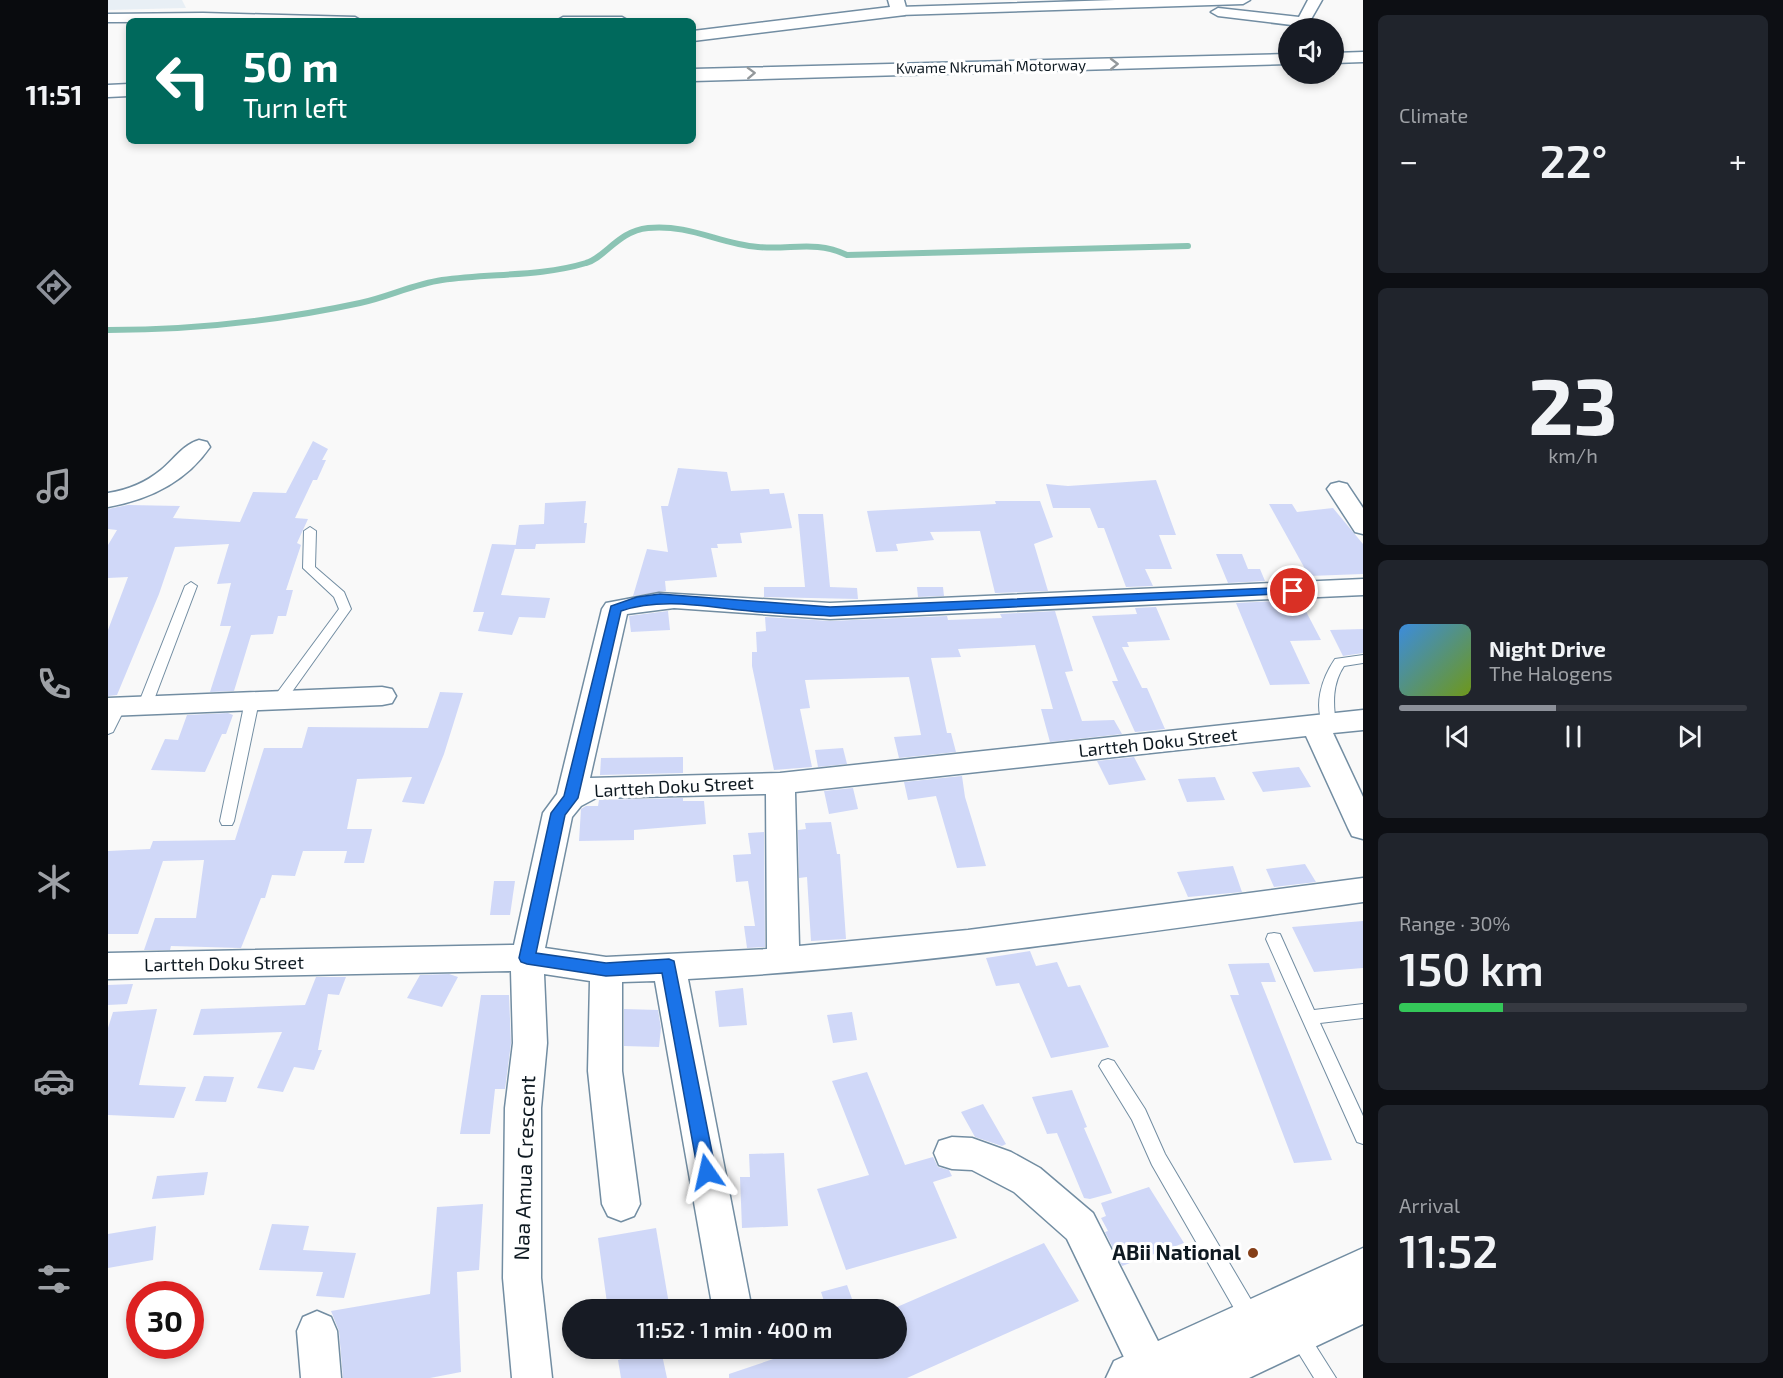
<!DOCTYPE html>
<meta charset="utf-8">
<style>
:root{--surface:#171b24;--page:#20242c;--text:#f1f3f6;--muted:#9ea1a6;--line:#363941;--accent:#8c9099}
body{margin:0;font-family:"Exo 2",sans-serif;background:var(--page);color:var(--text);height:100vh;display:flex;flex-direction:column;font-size:22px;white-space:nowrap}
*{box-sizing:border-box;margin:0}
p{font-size:20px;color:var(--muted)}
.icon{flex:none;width:33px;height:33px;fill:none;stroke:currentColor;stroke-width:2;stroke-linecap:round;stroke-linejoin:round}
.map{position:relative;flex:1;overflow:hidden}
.side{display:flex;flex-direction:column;gap:15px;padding:15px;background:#0d0f14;width:420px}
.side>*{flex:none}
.top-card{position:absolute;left:18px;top:18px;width:570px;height:126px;border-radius:9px;box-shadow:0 3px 9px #0003;background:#00695c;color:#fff;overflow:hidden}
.tools{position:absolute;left:1170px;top:18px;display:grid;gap:12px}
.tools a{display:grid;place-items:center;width:66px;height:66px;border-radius:50%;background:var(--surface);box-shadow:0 3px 9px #0003;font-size:30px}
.speed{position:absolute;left:18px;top:1281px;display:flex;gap:12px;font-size:30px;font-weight:700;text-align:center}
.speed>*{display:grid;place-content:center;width:78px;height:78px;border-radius:50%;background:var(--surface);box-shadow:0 3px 9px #0003;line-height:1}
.speed .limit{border:9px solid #d22;background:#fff;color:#111}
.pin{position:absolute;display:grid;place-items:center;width:51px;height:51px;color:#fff;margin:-26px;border:3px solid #fff;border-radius:50%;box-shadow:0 2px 6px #0007}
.me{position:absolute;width:66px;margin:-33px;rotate:349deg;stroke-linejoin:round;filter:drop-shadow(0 0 4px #0008)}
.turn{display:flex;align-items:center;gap:21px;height:126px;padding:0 18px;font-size:27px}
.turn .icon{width:78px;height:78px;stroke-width:2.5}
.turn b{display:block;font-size:42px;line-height:51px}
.big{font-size:45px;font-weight:600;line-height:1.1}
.side .card{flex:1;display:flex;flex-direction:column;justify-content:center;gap:9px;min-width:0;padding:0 21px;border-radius:9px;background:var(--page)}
.side .dial{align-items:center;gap:0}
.dial b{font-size:78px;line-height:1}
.song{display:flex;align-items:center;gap:18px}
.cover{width:72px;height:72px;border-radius:9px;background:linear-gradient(135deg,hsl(210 70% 55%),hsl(80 70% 35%))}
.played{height:6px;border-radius:3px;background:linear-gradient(90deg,var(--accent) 45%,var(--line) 45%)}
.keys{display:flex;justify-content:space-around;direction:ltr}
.heat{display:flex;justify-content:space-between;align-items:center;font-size:33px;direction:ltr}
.charge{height:9px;border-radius:4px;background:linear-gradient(90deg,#34c759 30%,var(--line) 0)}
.trip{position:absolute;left:454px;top:1299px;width:345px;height:60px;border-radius:30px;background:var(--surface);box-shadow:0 3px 9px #0003;font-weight:600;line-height:60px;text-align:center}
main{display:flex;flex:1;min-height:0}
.tabs{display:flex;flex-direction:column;width:108px;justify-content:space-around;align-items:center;background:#090b0e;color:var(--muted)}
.tabs .icon{width:42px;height:42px}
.tabs .on{color:var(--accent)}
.tabs b{font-size:27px;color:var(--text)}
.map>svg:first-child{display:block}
.built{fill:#e8eff5}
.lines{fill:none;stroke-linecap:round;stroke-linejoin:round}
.stream{stroke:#8bc4b4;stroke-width:6}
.building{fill:#d0d8f8}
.lane-casing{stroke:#728da2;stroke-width:2}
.street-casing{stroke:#728da2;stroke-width:3}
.secondary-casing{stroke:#728da2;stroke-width:3}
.primary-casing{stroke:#728da2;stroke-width:3}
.highway-casing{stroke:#728da2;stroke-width:3}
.lane{fill:#fff;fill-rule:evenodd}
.street{fill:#fff;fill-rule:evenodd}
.secondary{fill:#fff;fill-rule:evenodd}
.primary{fill:#fff;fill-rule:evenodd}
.highway{fill:#fff;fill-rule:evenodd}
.oneway{stroke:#93989b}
.route{fill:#1a73e8;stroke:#114b97;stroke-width:1.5}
.poi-dot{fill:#853f18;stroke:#fff;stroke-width:2}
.labels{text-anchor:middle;stroke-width:6;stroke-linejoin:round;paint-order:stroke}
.far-street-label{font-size:15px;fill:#0e1921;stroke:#fff}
.street-label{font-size:18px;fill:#0e1921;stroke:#fff}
.near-street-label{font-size:21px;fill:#0e1921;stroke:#fff}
.near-poi-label{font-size:21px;font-weight:bold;fill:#0e1921;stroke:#fff;text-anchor:end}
</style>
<main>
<nav class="tabs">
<b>11:51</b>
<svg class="icon on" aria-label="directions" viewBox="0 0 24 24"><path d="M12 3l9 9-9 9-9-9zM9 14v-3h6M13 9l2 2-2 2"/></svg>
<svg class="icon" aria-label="music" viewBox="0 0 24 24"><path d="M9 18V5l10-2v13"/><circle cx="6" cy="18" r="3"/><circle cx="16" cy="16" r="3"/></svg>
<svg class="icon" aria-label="phone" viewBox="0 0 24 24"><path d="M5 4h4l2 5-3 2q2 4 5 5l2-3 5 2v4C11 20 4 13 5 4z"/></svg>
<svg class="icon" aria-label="climate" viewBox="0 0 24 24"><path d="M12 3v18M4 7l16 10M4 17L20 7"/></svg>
<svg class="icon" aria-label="car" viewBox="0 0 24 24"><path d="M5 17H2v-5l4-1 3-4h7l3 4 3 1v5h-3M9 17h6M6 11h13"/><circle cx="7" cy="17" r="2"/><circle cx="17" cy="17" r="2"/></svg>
<svg class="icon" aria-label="filters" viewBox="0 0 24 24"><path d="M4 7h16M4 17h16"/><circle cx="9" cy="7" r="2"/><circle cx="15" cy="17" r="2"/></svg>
</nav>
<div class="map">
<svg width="1255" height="1378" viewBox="0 0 1255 1378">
<rect width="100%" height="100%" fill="#f9f9f9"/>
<path class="built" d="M0 0H74L78 8 0 10Z"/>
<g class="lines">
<path class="stream" d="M0 330C84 330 169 321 252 303 280 297 306 284 334 280 382 273 432 277 478 263 497 258 510 231 540 228 583 224 611 244 650 247 684 250 707 240 739 255L1080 246"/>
</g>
<path class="building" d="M205 441 220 449 214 460H218L209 480H205L187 518 200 519 189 543 193 545 178 590H185L178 616H170L165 634 143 635 126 691 102 692 123 626H112L123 583 109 584 121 544 67 547 51 594 9 695 0 696V630L20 577 0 578V545L9 530 0 529V509L20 505 72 506 65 518 132 522 145 492 178 493Z
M570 468 619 472 623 491 661 489 662 494 676 493 684 528 632 533 634 543 609 544 610 548H603L609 577 557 581 558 591 525 596 539 549 560 552 553 506H560Z
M1048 480 1068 535H1051L1064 569H1037L1045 586 1018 587 996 528H990L982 508H945L938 484 960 486Z
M478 501 476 523H479L477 543 428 544 427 549H407L411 525 436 524 437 503Z
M887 501H932L945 537 926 544 940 591 887 593 872 531 822 532 826 540 788 544 790 551 768 552 759 511 888 504Z
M1161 504H1184L1189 512 1225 508 1255 544V574L1201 576Z
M690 514H715L722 587 749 588 750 599 656 597V587H697Z
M384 544 408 545 393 595 442 598 437 618 411 617 404 635 370 631 376 612H365Z
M1108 554H1134L1140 569H1152L1157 581 1120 583Z
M809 587H835L836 596 810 597Z
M1192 600 1213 640 1182 641 1202 684 1162 685 1128 603Z
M1048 607 1062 640 1019 642 1021 647H1014L1034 688H1039L1057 729 1027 732 1004 681H1010L984 616 1029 614 1027 608Z
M560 611 562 630 523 632 521 616Z
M947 611 965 671 957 672 974 721 1006 720 1014 734 942 742 933 709H945L927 645 850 649 853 657 823 658 839 733H843L848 752 791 758 786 737 813 735 801 677 697 680 702 708 692 709 704 767 666 770 644 666V652H649L648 632 658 631 657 617 722 621 839 616 840 620 894 618 892 614Z
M1255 629V653L1235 656 1222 630Z
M332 692 355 693 336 754 316 804 294 802 304 777 249 779 239 829H264L256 863H236L239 851H195L187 876 164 875 157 898H153L133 948 63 946 62 950H36L47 918H88L96 860 55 861 30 934H0V851L42 849 45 841 127 840 156 748H194L200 727 320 728Z
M120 713 125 715 118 734H114L97 772 43 770 57 739 70 740 79 715Z
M735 748 739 764 710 767 707 750Z
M575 757V773L492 775 493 758Z
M1026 757 1038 780 1001 785 989 761Z
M1191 767 1203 787 1155 792 1144 772Z
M854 776 857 797 878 866 849 868 828 796 800 800 796 782Z
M1107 777 1117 800 1079 802 1070 779Z
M745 788 750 809 721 814 716 791Z
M575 798V801H596L598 824 526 830V840L471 841 473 809 478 806H490L491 800Z
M723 822 729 854H732L738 939 703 941 699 877 691 878 690 830 698 829 697 823Z
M656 832 657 947 639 948 636 926H647L640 881 628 882 625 855 643 854 640 833Z
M1197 864 1208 882 1166 887 1158 869Z
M1125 866 1134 892 1080 897 1069 872Z
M386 881H407L402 915H382Z
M1255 921V968L1206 972 1184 927Z
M922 951 928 966 949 962 960 987 972 985 1001 1047 943 1058 911 983 888 986 878 958Z
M1161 963 1168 982H1153L1224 1160 1186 1163 1122 995H1131L1120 964Z
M341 974 350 977 334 1007 299 998 312 975Z
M208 977H238L231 995 220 994 210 1050H214L206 1070 186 1067 175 1092 149 1088 174 1032 85 1035 93 1009 197 1005Z
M25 984 19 1004 0 1005V985Z
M635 988 639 1025 611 1027 607 991Z
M373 995H401L403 1043 397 1089H387L382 1134H352Z
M49 1009 31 1085 78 1087 66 1118 0 1115V1028L5 1012Z
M516 1009 550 1010 553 1028 551 1047 516 1046Z
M744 1012 749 1040 725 1043 719 1015Z
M759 1072 797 1165 825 1157 830 1167 841 1170 844 1176 825 1182 849 1238 738 1270 709 1189 761 1175 724 1081Z
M96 1076 126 1077 118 1102 87 1101Z
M964 1090 979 1127 976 1128 1004 1193 982 1199 976 1198 949 1133 939 1134 924 1097Z
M875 1104 898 1144 894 1146 867 1137 853 1112Z
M676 1153 680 1226 634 1228 632 1177H642L641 1154Z
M100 1172 96 1195 44 1199 49 1176Z
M1041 1187 1076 1243 1014 1266 997 1232 1000 1231 993 1218 998 1216 993 1203Z
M375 1204 371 1270 349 1272 353 1372 322 1378H235L231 1331 223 1311 322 1294 329 1207Z
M164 1224 201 1226 195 1250 248 1253 236 1298 208 1296 215 1272 151 1270Z
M48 1226 45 1260 0 1268V1234Z
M548 1228 562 1310H500L490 1238Z
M936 1243 971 1301 799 1378H621V1374L698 1348H789V1307Z
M739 1285 748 1310H719L713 1292Z
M553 1350 559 1378H513L510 1360Z"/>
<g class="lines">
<g class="lane-casing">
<path id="lane" d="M202 527 208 531 207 567 236 592 243 609 176 703H166L164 700 166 697 231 609 226 597 195 568 196 531Z
M83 582 89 586 44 705 37 710 32 708 30 705 77 586Z
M1255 655V663L1236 666C1224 684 1225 704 1228 724L1221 729 1216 727C1205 705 1214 678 1227 659Z
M144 696 151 701 126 821 124 825H114L112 821 137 701Z
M11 701 18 706 5 732 0 734V715L6 703Z
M1166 933 1172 934 1206 1010 1255 1004V1018L1212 1023 1255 1116V1144L1249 1142 1158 939 1160 934Z
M1000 1059 1006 1061 1037 1109 1057 1154 1149 1310 1152 1317 1149 1324 1142 1327 1135 1324 1044 1165 1024 1120 991 1066 994 1061Z
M1190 1326 1197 1329 1228 1378H1206L1180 1336 1183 1329Z"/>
</g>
<g class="street-casing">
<path id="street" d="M1007 0H1142L1135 4 791 15 784 11 791 7Z
M1200 0H1214L1202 21 1208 28 1110 16 1103 12 1110 8 1191 17Z
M95 13 247 17 254 21 0 22V14Z
M455 17H514L521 21H448Z
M91 440 99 442 102 447C78 482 40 500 0 507V493C20 490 37 483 53 470 65 460 76 444 91 440Z
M1231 482 1239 484 1255 508V534L1247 532 1219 489 1223 484Z
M1255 579V595L722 619 566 608 519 614 482 778 672 773 1255 710V730L1225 733 1255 797V839L1244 836 1240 828 1198 736 687 792 691 946 860 930 1255 878V902C1030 933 806 967 580 979L644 1310H605L547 981 514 982V1071L532 1204 526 1216 513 1221 500 1216 494 1204 480 1071 482 981 436 974 439 1043 433 1108V1278L444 1378H404L395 1278 397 1108 405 1043 403 971 0 979V953L406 945 435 813 449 794 494 609 498 603 551 593 722 603ZM658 794 659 949 498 957 437 948 464 817 473 806 488 798Z
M274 687 284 689 288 696 284 703 274 705 0 716V698Z
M844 1137 864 1138 903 1152 932 1168 985 1213 1057 1355 1063 1369 1059 1378H1026L959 1239 906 1192 864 1170 844 1169 831 1165 826 1153 831 1141Z
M209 1311 223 1317 229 1331 233 1378H193L189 1331 195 1317Z"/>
</g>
<g class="secondary-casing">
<path id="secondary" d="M780 0H796L799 11 797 15 585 41V31L782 7Z"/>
</g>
<g class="primary-casing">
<path id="primary" d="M1255 1248V1324L1141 1378H998L1006 1361Z"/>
</g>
<g class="highway-casing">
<path id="highway" d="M1255 52V62L1226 63V53Z
M1180 54V64L585 81V69Z
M21 84V96L0 97V85Z"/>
</g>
<use href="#lane" class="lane"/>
<use href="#street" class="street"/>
<use href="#secondary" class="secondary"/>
<use href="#primary" class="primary"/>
<use href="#highway" class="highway"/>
</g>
<defs><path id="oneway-chevron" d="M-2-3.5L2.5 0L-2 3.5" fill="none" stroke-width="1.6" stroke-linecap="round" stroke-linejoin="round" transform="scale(1.5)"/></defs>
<g class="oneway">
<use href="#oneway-chevron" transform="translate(1006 64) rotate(-1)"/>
<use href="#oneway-chevron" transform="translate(643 73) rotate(-2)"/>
</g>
<path class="route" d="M1185 587 1190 588V593L722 616C695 614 669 614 642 611 599 607 554 597 513 611L470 798 457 815 428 953 498 963 561 959 566 961 608 1172 606 1178 599 1181 593 1178 590 1172 554 973 498 976 419 964 413 962 411 958 443 813 456 796 503 606 529 597 552 594 722 607Z"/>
<circle class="poi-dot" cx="1145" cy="1253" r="6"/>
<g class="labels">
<g class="far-street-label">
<text transform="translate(883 67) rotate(-1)" y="5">Kwame Nkrumah Motorway</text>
</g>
<g class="street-label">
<text transform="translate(1050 743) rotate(-6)" y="6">Lartteh Doku Street</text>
<text transform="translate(566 787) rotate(-3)" y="6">Lartteh Doku Street</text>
<text transform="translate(116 964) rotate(-1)" y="6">Lartteh Doku Street</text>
</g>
<g class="near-street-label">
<text transform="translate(417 1168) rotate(-88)" y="7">Naa Amua Crescent</text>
</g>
<g class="near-poi-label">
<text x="1133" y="1260">ABii National</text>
</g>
</g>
</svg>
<div class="tools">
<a><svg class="icon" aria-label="sound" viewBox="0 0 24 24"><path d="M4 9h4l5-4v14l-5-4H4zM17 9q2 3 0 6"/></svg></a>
</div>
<div class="speed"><div class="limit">30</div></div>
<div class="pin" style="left:1185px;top:591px;background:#d93025"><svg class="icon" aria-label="arrive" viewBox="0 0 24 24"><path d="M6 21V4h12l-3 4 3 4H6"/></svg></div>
<svg class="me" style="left:599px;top:1172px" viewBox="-20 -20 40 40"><path d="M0-17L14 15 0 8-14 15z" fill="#1a73e8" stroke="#fff" stroke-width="4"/></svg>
<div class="trip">11:52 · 1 min · 400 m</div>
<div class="top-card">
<div class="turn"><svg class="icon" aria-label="left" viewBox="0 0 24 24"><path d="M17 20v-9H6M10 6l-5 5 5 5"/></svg><div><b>50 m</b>Turn left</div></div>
</div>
</div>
<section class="side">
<div class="card"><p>Climate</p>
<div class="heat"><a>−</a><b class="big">22°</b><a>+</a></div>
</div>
<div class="card dial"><b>23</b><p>km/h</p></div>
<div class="card">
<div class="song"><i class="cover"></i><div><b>Night Drive</b><p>The Halogens</p></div></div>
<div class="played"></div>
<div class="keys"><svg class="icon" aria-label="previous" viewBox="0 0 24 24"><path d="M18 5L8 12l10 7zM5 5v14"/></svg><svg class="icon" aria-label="pause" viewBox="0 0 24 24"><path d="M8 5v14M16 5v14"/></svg><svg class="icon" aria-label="next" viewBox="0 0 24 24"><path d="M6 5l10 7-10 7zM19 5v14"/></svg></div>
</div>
<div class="card"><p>Range · 30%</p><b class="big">150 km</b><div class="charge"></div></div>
<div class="card"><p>Arrival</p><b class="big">11:52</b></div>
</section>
</main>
